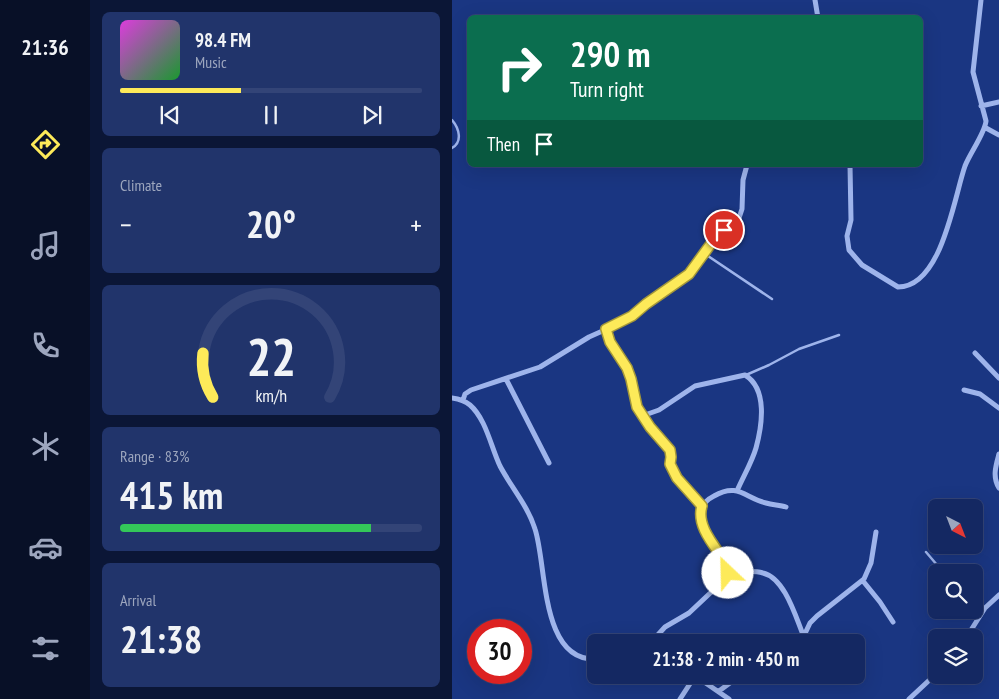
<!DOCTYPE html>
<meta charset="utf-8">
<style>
:root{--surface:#142862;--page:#21346b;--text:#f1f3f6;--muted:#9da6be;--line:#347;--accent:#fdea59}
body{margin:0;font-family:"PT Sans Narrow",sans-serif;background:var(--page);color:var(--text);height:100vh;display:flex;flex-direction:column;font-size:19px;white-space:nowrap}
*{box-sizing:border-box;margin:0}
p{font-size:16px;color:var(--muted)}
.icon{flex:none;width:28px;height:28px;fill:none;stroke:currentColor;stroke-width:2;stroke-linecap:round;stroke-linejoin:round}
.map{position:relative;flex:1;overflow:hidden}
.panel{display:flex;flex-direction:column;gap:12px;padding:12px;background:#0b1636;width:362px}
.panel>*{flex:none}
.top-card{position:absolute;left:15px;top:15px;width:456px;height:152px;border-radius:8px;box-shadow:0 5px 20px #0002,0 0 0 1px var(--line);background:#0b6e4f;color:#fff;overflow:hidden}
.needle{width:32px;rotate:138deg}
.tools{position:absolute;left:476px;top:499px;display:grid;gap:10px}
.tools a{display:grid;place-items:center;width:55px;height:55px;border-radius:8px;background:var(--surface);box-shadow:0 5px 20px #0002,0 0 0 1px var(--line);font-size:25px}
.speed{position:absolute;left:15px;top:619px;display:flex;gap:10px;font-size:25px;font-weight:700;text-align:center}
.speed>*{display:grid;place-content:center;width:65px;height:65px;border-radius:50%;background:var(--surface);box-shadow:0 5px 20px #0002,0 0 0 1px var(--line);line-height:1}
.speed .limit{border:8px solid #d22;background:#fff;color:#111}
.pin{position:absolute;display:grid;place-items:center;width:42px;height:42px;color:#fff;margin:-21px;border:2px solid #fff;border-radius:50%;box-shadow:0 1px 5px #0007}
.me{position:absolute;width:55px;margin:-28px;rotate:336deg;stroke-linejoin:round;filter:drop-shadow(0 0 4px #0008)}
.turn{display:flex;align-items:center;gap:18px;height:105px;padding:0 20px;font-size:22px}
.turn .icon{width:65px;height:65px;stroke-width:2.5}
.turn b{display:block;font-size:35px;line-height:42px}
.then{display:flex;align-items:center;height:48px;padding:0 20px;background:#0003;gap:10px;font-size:19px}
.big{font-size:38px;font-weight:700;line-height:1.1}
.panel .card{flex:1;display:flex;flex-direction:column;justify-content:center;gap:8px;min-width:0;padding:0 18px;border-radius:8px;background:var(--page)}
.panel .dial{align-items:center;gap:0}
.dial svg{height:130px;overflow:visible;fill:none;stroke:var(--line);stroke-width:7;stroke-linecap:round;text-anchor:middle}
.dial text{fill:var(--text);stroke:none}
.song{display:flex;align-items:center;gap:15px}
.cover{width:60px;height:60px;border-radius:8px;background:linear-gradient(135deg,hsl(300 70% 55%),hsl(130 70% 35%))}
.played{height:5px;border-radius:2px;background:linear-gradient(90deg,var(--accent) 40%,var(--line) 40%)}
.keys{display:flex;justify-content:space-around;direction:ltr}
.heat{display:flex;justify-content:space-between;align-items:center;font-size:28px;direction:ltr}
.charge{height:8px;border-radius:4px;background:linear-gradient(90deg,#34c759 83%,var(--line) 0)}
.trip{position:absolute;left:135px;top:634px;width:278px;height:50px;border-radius:8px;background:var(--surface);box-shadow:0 5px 20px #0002,0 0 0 1px var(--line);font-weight:700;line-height:50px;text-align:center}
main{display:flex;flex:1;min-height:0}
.tabs{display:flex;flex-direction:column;width:90px;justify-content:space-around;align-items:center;background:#081027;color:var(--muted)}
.tabs .icon{width:35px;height:35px}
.tabs .current{color:var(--accent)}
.tabs b{font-size:22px;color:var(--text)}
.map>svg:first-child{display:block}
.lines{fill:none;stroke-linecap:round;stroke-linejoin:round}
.lane{stroke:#9eb4eb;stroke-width:2.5}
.street{stroke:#9eb4eb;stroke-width:5}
.route-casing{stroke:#a4983a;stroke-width:12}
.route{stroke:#fdea59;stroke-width:9}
</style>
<main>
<nav class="tabs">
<b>21:36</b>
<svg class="icon current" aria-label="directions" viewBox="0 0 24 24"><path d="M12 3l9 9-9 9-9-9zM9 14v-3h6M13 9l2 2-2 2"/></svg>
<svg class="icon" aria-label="music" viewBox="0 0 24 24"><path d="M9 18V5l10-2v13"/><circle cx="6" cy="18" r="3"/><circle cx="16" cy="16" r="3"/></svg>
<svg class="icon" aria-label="phone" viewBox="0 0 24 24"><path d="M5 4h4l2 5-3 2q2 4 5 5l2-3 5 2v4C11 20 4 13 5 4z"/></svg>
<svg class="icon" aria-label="climate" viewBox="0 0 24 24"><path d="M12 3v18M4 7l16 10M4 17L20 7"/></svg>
<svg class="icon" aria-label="car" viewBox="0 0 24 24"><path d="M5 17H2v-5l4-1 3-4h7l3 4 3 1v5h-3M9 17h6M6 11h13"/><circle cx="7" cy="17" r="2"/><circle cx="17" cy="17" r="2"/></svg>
<svg class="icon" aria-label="filters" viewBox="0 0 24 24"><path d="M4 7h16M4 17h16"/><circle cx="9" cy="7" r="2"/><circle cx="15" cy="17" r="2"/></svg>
</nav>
<section class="panel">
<div class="card">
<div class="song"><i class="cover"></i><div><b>98.4 FM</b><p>Music</p></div></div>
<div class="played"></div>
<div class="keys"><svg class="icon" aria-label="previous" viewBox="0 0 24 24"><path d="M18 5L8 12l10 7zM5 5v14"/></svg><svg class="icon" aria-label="pause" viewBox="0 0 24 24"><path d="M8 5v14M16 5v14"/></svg><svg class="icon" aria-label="next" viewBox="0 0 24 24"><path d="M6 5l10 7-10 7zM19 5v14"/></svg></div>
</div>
<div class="card"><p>Climate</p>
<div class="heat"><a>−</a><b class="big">20°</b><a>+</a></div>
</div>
<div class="card dial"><svg viewBox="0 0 100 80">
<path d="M14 69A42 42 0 1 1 86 69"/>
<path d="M14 69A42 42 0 0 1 8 42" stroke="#fdea59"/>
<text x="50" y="56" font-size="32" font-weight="700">22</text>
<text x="50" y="72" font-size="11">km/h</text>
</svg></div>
<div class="card"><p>Range · 83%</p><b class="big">415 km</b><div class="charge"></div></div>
<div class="card"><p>Arrival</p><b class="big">21:38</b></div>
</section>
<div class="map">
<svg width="547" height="699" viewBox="0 0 547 699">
<rect width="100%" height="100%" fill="#1a3682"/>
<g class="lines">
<path class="lane" d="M0 120C7 128 11 142 0 148
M253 254 320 299
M294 375 317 365 347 349 387 335
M474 552 491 572
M521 610 526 617"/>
<path class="street" d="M363 0 366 18
M529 106 547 102
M534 128 547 135
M398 165 399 220 395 236 397 250 410 265 446 287C490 287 502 197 513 166 518 153 533 133 534 121L521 72 529 0
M154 329C159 346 168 355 175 370 181 382 179 395 185 407 192 423 206 437 218 450 220 456 217 460 219 465 222 480 240 496 250 506
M523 353 547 378
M54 379 97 463
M512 390 528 394 547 408
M0 398C7 399 12 400 18 405 34 419 39 447 48 466 59 487 76 506 83 529 95 565 88 662 144 659
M11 400 13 394 19 390 88 367 137 337 175 320 194 304 231 279 243 267 261 241 287 218 290 209 291 180 295 165
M190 416 207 410 243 386 293 375C316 389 310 426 304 448 300 462 291 477 285 491
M547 454C544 465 540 477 547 488
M276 573C288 572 300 570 311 573 333 578 344 618 352 637
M411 581 428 602 441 622
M203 638 213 627 237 613 271 581 276 573 277 568 274 562 255 533 251 523 249 510C251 503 256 499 262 496 286 482 293 498 314 503 321 505 328 505 334 507
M514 638 533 608 547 595
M182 642 191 638H203L207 642
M349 642 358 623 365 616 412 579 419 563 424 532
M242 675 277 699
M267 691 282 680 295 675
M228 699 243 676
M457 699 485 673"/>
</g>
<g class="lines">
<g class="route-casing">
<path id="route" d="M272 230 261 241 237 274 194 304 180 316 154 329 158 342 175 368 179 379 185 407 198 427 218 450 219 457 218 464 225 478 250 506C243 528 267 550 277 568L276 573"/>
</g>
<use href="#route" class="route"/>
</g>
</svg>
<div class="tools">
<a><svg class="needle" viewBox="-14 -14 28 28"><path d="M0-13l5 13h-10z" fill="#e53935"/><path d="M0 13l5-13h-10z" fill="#9da6be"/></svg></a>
<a><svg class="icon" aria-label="search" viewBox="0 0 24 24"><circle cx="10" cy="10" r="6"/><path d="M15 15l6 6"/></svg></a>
<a><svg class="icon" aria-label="layers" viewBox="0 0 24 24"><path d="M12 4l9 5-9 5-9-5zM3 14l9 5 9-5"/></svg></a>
</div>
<div class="speed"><div class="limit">30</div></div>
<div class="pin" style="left:272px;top:230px;background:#d93025"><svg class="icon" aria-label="arrive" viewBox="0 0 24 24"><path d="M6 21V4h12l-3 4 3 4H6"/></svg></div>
<svg class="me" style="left:276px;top:573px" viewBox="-20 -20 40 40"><circle r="19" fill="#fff"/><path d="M0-13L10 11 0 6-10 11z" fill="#fdea59"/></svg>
<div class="trip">21:38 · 2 min · 450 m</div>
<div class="top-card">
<div class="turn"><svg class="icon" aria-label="right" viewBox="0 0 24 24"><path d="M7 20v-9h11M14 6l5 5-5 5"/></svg><div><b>290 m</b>Turn right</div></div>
<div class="then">Then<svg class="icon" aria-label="arrive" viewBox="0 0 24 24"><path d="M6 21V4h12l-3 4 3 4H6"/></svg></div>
</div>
</div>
</main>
